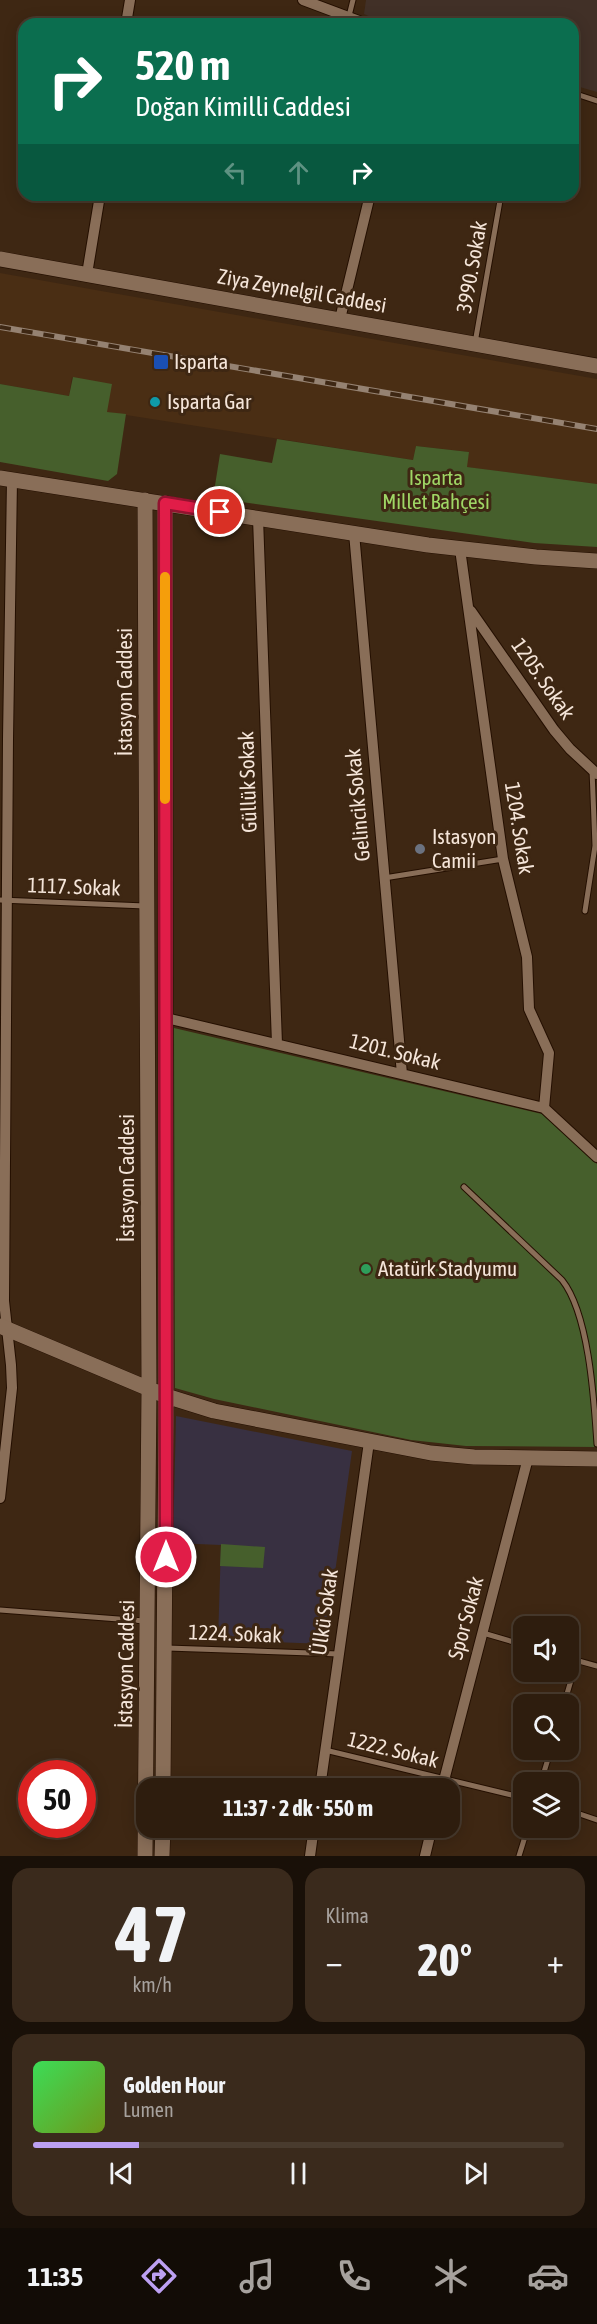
<!DOCTYPE html>
<html lang="tr">
<meta charset="utf-8">
<style>
:root{--surface:#2e1d0e;--page:#3a2a1c;--text:#f1f3f6;--muted:#a7a29e;--line:#493b2e;--accent:#bca0f2}
body{margin:0;font-family:"Asap Condensed",sans-serif;background:var(--page);color:var(--text);height:100vh;display:flex;flex-direction:column;font-size:22px;white-space:nowrap}
*{box-sizing:border-box;margin:0}
p{font-size:20px;color:var(--muted)}
.icon{flex:none;width:33px;height:33px;fill:none;stroke:currentColor;stroke-width:2;stroke-linecap:round;stroke-linejoin:round}
.map{position:relative;height:1856px;overflow:hidden}
.details{display:flex;flex-direction:column;gap:12px;padding:12px;background:#191008;flex:1}
.details>*{flex:none}
.hud{position:absolute;left:18px;top:18px;width:561px;height:183px;border-radius:18px;box-shadow:0 3px 15px #0003,0 0 0 2px var(--line);background:#0b6e4f;color:#fff;overflow:hidden}
.tools{position:absolute;left:513px;top:1616px;display:grid;gap:12px}
.tools a{display:grid;place-items:center;width:66px;height:66px;border-radius:12px;background:var(--surface);box-shadow:0 3px 15px #0003,0 0 0 2px var(--line);font-size:30px}
.speed{position:absolute;left:18px;top:1760px;display:flex;gap:12px;font-size:30px;font-weight:700;text-align:center}
.speed>*{display:grid;place-content:center;width:78px;height:78px;border-radius:50%;background:var(--surface);box-shadow:0 3px 15px #0003,0 0 0 2px var(--line);line-height:1}
.speed .limit{border:9px solid #d22;background:#fff;color:#111}
.pin{position:absolute;display:grid;place-items:center;width:51px;height:51px;color:#fff;margin:-26px;border:3px solid #fff;border-radius:50%;box-shadow:0 2px 6px #0007}
.me{position:absolute;width:66px;margin:-33px;rotate:0deg;stroke-linejoin:round;filter:drop-shadow(0 0 4px #0008)}
.turn{display:flex;align-items:center;gap:21px;height:126px;padding:0 18px;font-size:27px}
.turn .icon{width:78px;height:78px;stroke-width:2.5}
.turn b{display:block;font-size:42px;line-height:51px}
.lanes{display:flex;align-items:center;height:57px;padding:0 18px;background:#0003;justify-content:center;gap:30px;direction:ltr}
.lanes .off{opacity:.35}
.big{font-size:45px;font-weight:700;line-height:1.1}
.details .widget{flex:1;display:flex;flex-direction:column;justify-content:center;gap:9px;min-width:0;padding:0 21px;border-radius:18px;background:var(--page)}
.details .dial{align-items:center;gap:0}
.dial b{font-size:78px;line-height:1}
.song{display:flex;align-items:center;gap:18px}
.cover{width:72px;height:72px;border-radius:9px;background:linear-gradient(135deg,hsl(130 70% 55%),hsl(80 70% 35%))}
.played{height:6px;border-radius:3px;background:linear-gradient(90deg,var(--accent) 20%,var(--line) 20%)}
.keys{display:flex;justify-content:space-around;direction:ltr}
.heat{display:flex;justify-content:space-between;align-items:center;font-size:33px;direction:ltr}
.details .tiles{flex:1;display:grid;gap:12px;grid-template-columns:1fr 1fr}
.widget:last-child{grid-column:span 2}
.trip{position:absolute;left:136px;top:1778px;width:324px;height:60px;border-radius:18px;background:var(--surface);box-shadow:0 3px 15px #0003,0 0 0 2px var(--line);font-weight:700;line-height:60px;text-align:center}
.menu{display:flex;height:96px;justify-content:space-around;align-items:center;background:#120c06;color:var(--muted)}
.menu .icon{width:42px;height:42px}
.menu .active{color:var(--accent)}
.menu b{font-size:27px;color:var(--text)}
.map>svg:first-child{display:block}
.built{fill:#4a2e14}
.industrial{fill:#413027}
.education{fill:#383041}
.green{fill:#465f2c}
.lines{fill:none;stroke-linecap:round;stroke-linejoin:round}
.lane-casing{stroke:#240f00;stroke-width:7}
.street-casing{stroke:#240f00;stroke-width:12}
.secondary-casing{stroke:#240f00;stroke-width:16}
.lane{stroke:#896e58;stroke-width:5}
.street{stroke:#896e58;stroke-width:10}
.secondary{stroke:#896e58;stroke-width:15}
.rail-casing{stroke:#958272;stroke-width:6}
.rail{stroke:#3e2713;stroke-width:4;stroke-dasharray:11;stroke-linecap:butt}
.route-casing{stroke:#92132f;stroke-width:15}
.route{stroke:#e11d48;stroke-width:10}
.slow{stroke:#f59e0b;stroke-width:10}
.transit-dot{fill:#1a4fb4;stroke:#3e2713;stroke-width:2}
.culture-dot{fill:#0f9aa8;stroke:#3e2713;stroke-width:2}
.worship-dot{fill:#6b7280;stroke:#3e2713;stroke-width:2}
.leisure-dot{fill:#2e9e5b;stroke:#3e2713;stroke-width:2}
.labels{text-anchor:middle;stroke-width:6;stroke-linejoin:round;paint-order:stroke}
.street-label{font-size:21px;fill:#f5e5d9;stroke:#3e2713}
.poi-label{font-size:21px;fill:#f5e5d9;stroke:#3e2713;text-anchor:start}
.park-label{font-size:21px;fill:#9fd665;stroke:#3e2713}
</style>
<div class="map">
<svg width="597" height="1856" viewBox="0 0 597 1856">
<rect width="100%" height="100%" fill="#3e2713"/>
<path class="built" d="M0 273 597 379V484L466 467 469 452 416 446 413 460 107 412 72 377 69 396 0 384Z"/>
<path class="industrial" d="M366 0H597V92L573 85V24H387L364 14Z"/>
<path class="education" d="M176 1416 352 1451 325 1644 218 1640 221 1545 173 1543Z"/>
<path class="green" d="M73 377 112 384 107 412 126 414 117 474 108 481 0 462V384L69 396Z
M277 439 413 460 416 446 469 452 467 467 597 484V547L534 543 213 498 220 454 272 463Z
M174 1028 542 1114 597 1164V1447L466 1446 411 1440 214 1399 175 1388Z
M221 1544 265 1547 263 1568 220 1566Z"/>
<g class="lines">
<g class="lane-casing">
<path id="lane" d="M347 24 353 0
M573 93 597 101
M475 343 501 195
M384 878 503 859
M0 900 145 906
M585 911 595 846 592 770
M464 1187 562 1280C589 1314 594 1399 597 1444
M0 1610 145 1621
M483 1633 524 1645
M167 1648 339 1654
M568 1658 597 1666
M564 1704 577 1660
M325 1750 524 1798
M541 1782 551 1749
M568 1810 597 1820
M519 1856 528 1827"/>
</g>
<g class="street-casing">
<path id="street" d="M303 0 367 24
M126 24 130 0
M87 274 100 195
M340 319 370 195
M258 518 277 1044
M354 533 402 1074
M460 549 503 859 527 957 529 1009 549 1053 544 1108
M471 611 554 730 570 749 597 774
M166 1018 544 1108 597 1157
M0 1498 12 1388 11 1365 4 1301 8 739 12 480
M320 1788 369 1442
M442 1788 528 1458
M310 1856 314 1827
M425 1856 432 1827"/>
</g>
<g class="secondary-casing">
<path id="secondary" d="M0 259 597 366
M0 478 428 545 536 557 597 561
M0 1326 166 1396 214 1411 431 1453 474 1457 597 1459
M163 1788 166 1420 165 503
M145 1856 149 1388 145 500
M162 1856 163 1827"/>
</g>
<use href="#lane" class="lane"/>
<use href="#street" class="street"/>
<use href="#secondary" class="secondary"/>
<g class="rail-casing">
<path id="rail" d="M0 327 597 429"/>
</g>
<use href="#rail" class="rail"/>
</g>
<g class="lines">
<g class="route-casing">
<path id="route" d="M166 1557 165 503 220 512"/>
</g>
<use href="#route" class="route"/>
<path class="slow" d="M165 577V799"/>
</g>
<rect class="transit-dot" x="153" y="354" width="16" height="16" rx="3"/>
<circle class="culture-dot" cx="155" cy="402" r="6"/>
<circle class="worship-dot" cx="420" cy="849" r="6"/>
<circle class="leisure-dot" cx="366" cy="1269" r="6"/>
<g class="labels">
<g class="street-label">
<text transform="translate(472 267) rotate(-80)" y="7">3990. Sokak</text>
<text transform="translate(302 291) rotate(10)" y="7">Ziya Zeynelgil Caddesi</text>
<text transform="translate(543 679) rotate(55)" y="7">1205. Sokak</text>
<text transform="translate(125 692) rotate(-90)" y="7">İstasyon Caddesi</text>
<text transform="translate(248 782) rotate(-92)" y="7">Güllük Sokak</text>
<text transform="translate(358 805) rotate(-95)" y="7">Gelincik Sokak</text>
<text transform="translate(519 828) rotate(81)" y="7">1204. Sokak</text>
<text transform="translate(74 887) rotate(2)" y="7">1117. Sokak</text>
<text transform="translate(395 1052) rotate(14)" y="7">1201. Sokak</text>
<text transform="translate(127 1178) rotate(-90)" y="7">İstasyon Caddesi</text>
<text transform="translate(325 1612) rotate(-82)" y="7">Ülkü Sokak</text>
<text transform="translate(466 1618) rotate(-75)" y="7">Spor Sokak</text>
<text transform="translate(235 1634) rotate(2)" y="7">1224. Sokak</text>
<text transform="translate(126 1664) rotate(-89)" y="7">İstasyon Caddesi</text>
<text transform="translate(393 1750) rotate(14)" y="7">1222. Sokak</text>
</g>
<g class="poi-label">
<text x="174" y="369">Isparta</text>
<text x="167" y="409">Isparta Gar</text>
<text x="432" y="844">Istasyon<tspan x="432" dy="24">Camii</tspan></text>
<text x="378" y="1276">Atatürk Stadyumu</text>
</g>
<g class="park-label">
<text x="436" y="485">Isparta<tspan x="436" dy="24">Millet Bahçesi</tspan></text>
</g>
</g>
</svg>
<div class="tools">
<a><svg class="icon" aria-label="sound" viewBox="0 0 24 24"><path d="M4 9h4l5-4v14l-5-4H4zM17 9q2 3 0 6"/></svg></a>
<a><svg class="icon" aria-label="search" viewBox="0 0 24 24"><circle cx="10" cy="10" r="6"/><path d="M15 15l6 6"/></svg></a>
<a><svg class="icon" aria-label="layers" viewBox="0 0 24 24"><path d="M12 4l9 5-9 5-9-5zM3 14l9 5 9-5"/></svg></a>
</div>
<div class="speed"><div class="limit">50</div></div>
<div class="pin" style="left:220px;top:512px;background:#d93025"><svg class="icon" aria-label="arrive" viewBox="0 0 24 24"><path d="M6 21V4h12l-3 4 3 4H6"/></svg></div>
<svg class="me" style="left:166px;top:1557px" viewBox="-20 -20 40 40"><circle r="17" fill="#e11d48" stroke="#fff" stroke-width="3"/><path d="M0-11L8 9 0 5-8 9z" fill="#fff"/></svg>
<div class="trip">11:37 · 2 dk · 550 m</div>
<div class="hud">
<div class="turn"><svg class="icon" aria-label="right" viewBox="0 0 24 24"><path d="M7 20v-9h11M14 6l5 5-5 5"/></svg><div><b>520 m</b>Doğan Kimilli Caddesi</div></div>
<div class="lanes"><svg class="icon off" aria-label="left" viewBox="0 0 24 24"><path d="M17 20v-9H6M10 6l-5 5 5 5"/></svg><svg class="icon off" aria-label="ahead" viewBox="0 0 24 24"><path d="M12 20V5M6 11l6-6 6 6"/></svg><svg class="icon" aria-label="right" viewBox="0 0 24 24"><path d="M7 20v-9h11M14 6l5 5-5 5"/></svg></div>
</div>
</div>
<section class="details">
<div class="tiles">
<div class="widget dial"><b>47</b><p>km/h</p></div>
<div class="widget"><p>Klima</p>
<div class="heat"><a>−</a><b class="big">20°</b><a>+</a></div>
</div>
<div class="widget">
<div class="song"><i class="cover"></i><div><b>Golden Hour</b><p>Lumen</p></div></div>
<div class="played"></div>
<div class="keys"><svg class="icon" aria-label="previous" viewBox="0 0 24 24"><path d="M18 5L8 12l10 7zM5 5v14"/></svg><svg class="icon" aria-label="pause" viewBox="0 0 24 24"><path d="M8 5v14M16 5v14"/></svg><svg class="icon" aria-label="next" viewBox="0 0 24 24"><path d="M6 5l10 7-10 7zM19 5v14"/></svg></div>
</div>
</div>
</section>
<nav class="menu">
<b>11:35</b>
<svg class="icon active" aria-label="directions" viewBox="0 0 24 24"><path d="M12 3l9 9-9 9-9-9zM9 14v-3h6M13 9l2 2-2 2"/></svg>
<svg class="icon" aria-label="music" viewBox="0 0 24 24"><path d="M9 18V5l10-2v13"/><circle cx="6" cy="18" r="3"/><circle cx="16" cy="16" r="3"/></svg>
<svg class="icon" aria-label="phone" viewBox="0 0 24 24"><path d="M5 4h4l2 5-3 2q2 4 5 5l2-3 5 2v4C11 20 4 13 5 4z"/></svg>
<svg class="icon" aria-label="climate" viewBox="0 0 24 24"><path d="M12 3v18M4 7l16 10M4 17L20 7"/></svg>
<svg class="icon" aria-label="car" viewBox="0 0 24 24"><path d="M5 17H2v-5l4-1 3-4h7l3 4 3 1v5h-3M9 17h6M6 11h13"/><circle cx="7" cy="17" r="2"/><circle cx="17" cy="17" r="2"/></svg>
</nav>
